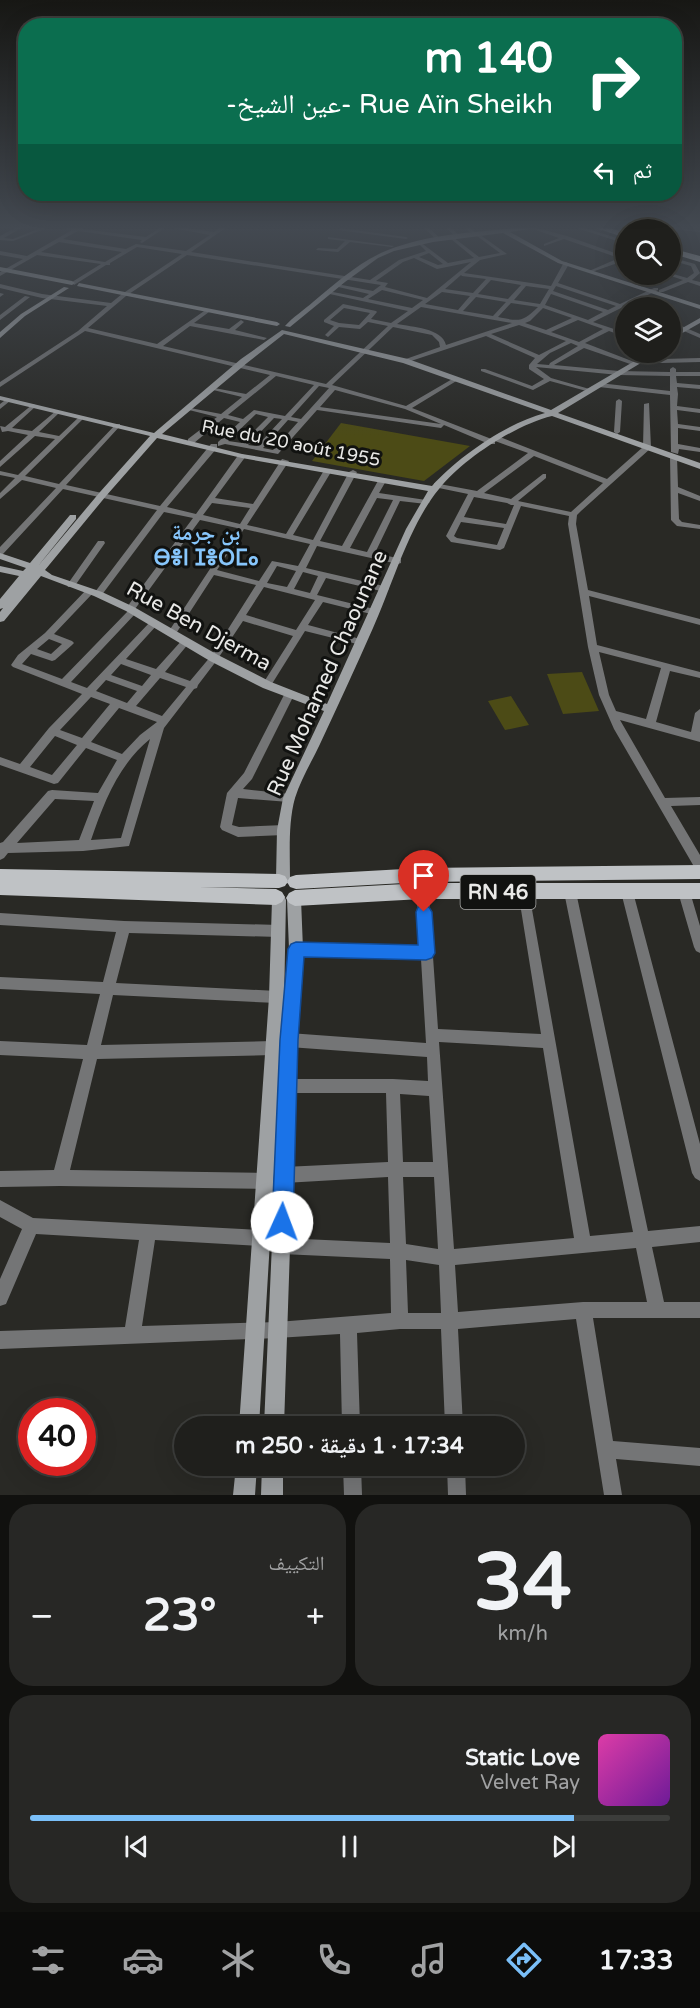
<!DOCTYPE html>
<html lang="ar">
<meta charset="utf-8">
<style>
:root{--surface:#1f1f1c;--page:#272725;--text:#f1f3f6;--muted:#a1a2a3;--line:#3c3d3b;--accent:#7abff8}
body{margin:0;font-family:"Varela Round","Noto Naskh Arabic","Noto Sans Tifinagh",sans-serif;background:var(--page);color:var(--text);direction:rtl;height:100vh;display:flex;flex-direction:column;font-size:22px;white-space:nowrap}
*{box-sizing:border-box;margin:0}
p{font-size:20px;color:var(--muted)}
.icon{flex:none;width:33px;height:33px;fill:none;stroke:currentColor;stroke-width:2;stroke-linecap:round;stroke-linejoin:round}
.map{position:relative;height:1495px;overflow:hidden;direction:ltr}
.drawer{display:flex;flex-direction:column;gap:9px;padding:9px;background:#11110f;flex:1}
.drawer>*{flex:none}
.hud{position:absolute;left:18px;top:18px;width:664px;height:183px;border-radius:24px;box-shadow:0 6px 24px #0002,0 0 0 2px var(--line);direction:rtl;background:#0b6e4f;color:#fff;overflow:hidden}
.fabs{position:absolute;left:615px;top:219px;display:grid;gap:12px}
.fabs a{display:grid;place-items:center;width:66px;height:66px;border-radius:50%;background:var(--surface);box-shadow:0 6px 24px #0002,0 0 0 2px var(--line);font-size:30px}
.speed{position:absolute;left:18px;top:1398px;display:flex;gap:12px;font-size:30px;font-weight:700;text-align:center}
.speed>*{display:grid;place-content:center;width:78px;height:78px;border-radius:50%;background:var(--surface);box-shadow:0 6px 24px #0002,0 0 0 2px var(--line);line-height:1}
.speed .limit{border:9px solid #d22;background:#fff;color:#111}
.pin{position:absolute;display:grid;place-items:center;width:51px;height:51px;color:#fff;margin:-62px -26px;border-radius:50% 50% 50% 0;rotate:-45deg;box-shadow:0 0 6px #0007}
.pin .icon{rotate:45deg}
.me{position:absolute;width:66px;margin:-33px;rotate:2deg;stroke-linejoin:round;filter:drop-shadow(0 0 4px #0008)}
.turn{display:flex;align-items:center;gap:21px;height:126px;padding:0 30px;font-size:27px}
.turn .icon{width:78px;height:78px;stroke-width:2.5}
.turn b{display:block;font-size:42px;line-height:51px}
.then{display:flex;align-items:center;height:57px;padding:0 30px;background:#0003;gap:12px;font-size:22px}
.big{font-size:45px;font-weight:700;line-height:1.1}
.drawer .widget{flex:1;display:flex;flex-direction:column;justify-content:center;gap:9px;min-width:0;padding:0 21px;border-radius:24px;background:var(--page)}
.drawer .dial{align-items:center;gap:0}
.dial b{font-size:78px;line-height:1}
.song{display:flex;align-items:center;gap:18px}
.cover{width:72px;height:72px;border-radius:9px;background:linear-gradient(135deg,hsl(320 70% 55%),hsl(280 70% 35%))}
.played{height:6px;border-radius:3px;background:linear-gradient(90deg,var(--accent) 85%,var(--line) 85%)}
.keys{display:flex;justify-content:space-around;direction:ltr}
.heat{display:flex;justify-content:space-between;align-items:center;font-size:33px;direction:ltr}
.drawer .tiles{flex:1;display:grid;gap:9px;grid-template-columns:1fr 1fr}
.widget:last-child{grid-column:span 2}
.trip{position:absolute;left:174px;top:1416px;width:351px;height:60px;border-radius:30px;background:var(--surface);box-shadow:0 6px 24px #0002,0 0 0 2px var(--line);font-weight:700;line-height:60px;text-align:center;direction:rtl}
.tab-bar{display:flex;height:96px;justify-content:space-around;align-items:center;background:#0c0c0b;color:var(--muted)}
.tab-bar .icon{width:42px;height:42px}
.tab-bar .selected{color:var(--accent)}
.tab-bar b{font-size:27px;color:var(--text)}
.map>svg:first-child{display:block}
.green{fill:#4c4b16}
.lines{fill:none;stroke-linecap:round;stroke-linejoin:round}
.street{fill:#747576;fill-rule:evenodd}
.secondary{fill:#9ea1a3;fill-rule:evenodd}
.primary{fill:#bfc2c5;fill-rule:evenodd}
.highway{fill:#dde1e4;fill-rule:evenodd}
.route{fill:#1a73e8;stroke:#114b97;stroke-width:1.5}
.labels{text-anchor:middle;stroke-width:6;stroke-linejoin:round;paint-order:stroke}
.far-street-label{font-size:18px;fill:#e9e9e7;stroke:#111210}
.shield{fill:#111210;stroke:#a8a8a6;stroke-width:1.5}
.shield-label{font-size:20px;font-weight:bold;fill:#e9e9e7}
.street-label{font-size:21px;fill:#e9e9e7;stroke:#111210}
.far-district-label{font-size:22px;font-weight:bold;fill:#87c6fc;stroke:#111210}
</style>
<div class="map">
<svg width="700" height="1495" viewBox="0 0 700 1495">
<rect width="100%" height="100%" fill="#292925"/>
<path class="green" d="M341 423 470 446 424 481 312 461Z
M582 672 599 711 563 714 547 674Z
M511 696 529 725 505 730 488 701Z"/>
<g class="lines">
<path class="street" d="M17 227H23L4 238 13 239 38 229 42 230 13 241 0 240V236Z
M57 227H83L82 229 146 237 161 227H166L142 243 140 242 142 240 78 231 63 239 126 249 136 244 186 251 210 235 167 227H180L214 232 221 227H227L191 252 370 280 399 260 426 251 418 243 420 242 448 263 474 258 451 239 453 237 479 257 500 253 477 236 479 234 507 254 480 260 464 273 551 286 563 264 566 262 569 264 558 283 620 304 654 288H658V290L625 306 628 308H626V310L621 308 593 322 626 333V337L609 331 585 343 637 363V365H633L584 348 554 365 619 371 670 372V369L673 367 676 369V372H700V376H676L677 383 700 385V389L677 387 678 394 677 406 700 409V413L677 410 678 424 700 427V431L678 428V444L700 448V452L679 449 678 454 671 452 670 395 599 387 596 385 599 383 670 391V376L619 375 536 367 551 378 593 390 590 392 550 381 533 390 481 371V369H485L532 386 544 379 529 369V365L535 358 486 336 405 363 403 362V360L440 347 439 342 432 335 393 327 332 385 406 406 454 378H458V380L412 408 494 440V437H500L607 479 643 447 644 404 649 403 651 448 581 511 577 515 576 524 588 590 700 619V625L589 596 597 645 700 672V678L670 671 656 722 691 732 695 713 700 709V742L620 720 665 798 700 797V805L671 806 700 855V871L696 870 614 729 599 695 588 647 568 524 569 516 521 506 504 548 500 550 451 542 446 536 468 494 434 487V483L477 491 528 453 495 441V444H489L444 425 441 428 317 410 278 454 225 444 218 446V442L240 422 224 418 194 443H188V439L217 417 185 409V407L221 414 242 397 209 389V387L246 394 270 375 85 331 0 387V382L78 331 107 306 42 298 0 288V284L42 294 111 303 122 294 182 254 137 247 110 263V265H106L74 285 72 282 101 264 37 255 0 276V272L23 259 0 255V251L27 256 72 230ZM59 242 122 252 105 262 41 252ZM429 253 443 264 438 265 419 257ZM187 255 381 285 373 291 337 284 334 286 369 294 363 298 328 291 325 293 408 311 391 323 371 319 377 312 376 311 343 304 324 320V322L334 326 325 335 328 337 339 327 360 329 368 322 388 326 326 384 163 346 190 326 264 340 267 338 235 330 244 322 241 320 229 329 194 323 209 312 210 311 207 309 157 344 88 328 126 296ZM414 258 437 269 471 262 427 298 385 287 388 283 376 281 403 262ZM461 275 462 276 486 279 473 293 445 289ZM491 280 521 285 508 299 478 294ZM526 286 549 289 540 304 514 300ZM556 286 616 306 608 310 553 291ZM382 290 423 300 412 308 368 299ZM442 292 470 296 458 310 425 304ZM551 294 603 312 588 320 545 305ZM476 297 506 302 493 316 463 311ZM511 303 538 307C522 323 519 321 498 317ZM421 307 512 323 446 345C442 328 412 327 397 324ZM344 308 370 313 359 325 339 323 330 320ZM543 308 572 318 546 330 525 323 530 321ZM578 320 603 329 579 342 551 332ZM519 325 566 341 539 355 491 334ZM571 343 578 346 550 363 549 365 537 364 550 353ZM276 376 314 385 285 416 254 410 243 419 228 415ZM319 386 329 388 301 419 291 417ZM335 390 405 409 441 424 320 407ZM256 414 268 417 242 443 228 441ZM274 418 282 419 257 446 248 445ZM288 420 298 422 273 450 263 448ZM534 456 603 483 571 512 518 501 546 478V474H543L511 499 484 493ZM474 497 507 503 511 505H514L506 524 464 517ZM461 522 504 528 497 545 457 538 454 536ZM599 652 661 668 646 719 616 711 609 695Z
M423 227H428L442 240 438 241Z
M445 227H450L459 235 455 236Z
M464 227H469L476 233 472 234Z
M533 227 567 236 626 257V260L589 273V271L619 258 564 239 544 246V244L559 238 533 229Z
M574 227H582L626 241V244Z
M660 227 700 230V232L662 228Z
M340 228 406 237 408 238 406 239 338 230Z
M328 237 394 246 392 247 350 242 338 252 316 250 318 248 337 249 345 241 328 239Z
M670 257 695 264 700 273 692 280 700 282V286L688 282 663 292H659V290L683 280 668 275 670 274V273L687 278 694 273 691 266 670 260Z
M0 293 4 294 0 297Z
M25 296 30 297 0 320V315Z
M670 321 700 334V338L670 325Z
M646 356 662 359 700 358V362L662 363 644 359V357Z
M8 398 11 400 10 401 0 409V404Z
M619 399 622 401 620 432 617 434 614 432 616 401Z
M33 404 35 405V407L12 428 32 431 57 410 59 411V413L39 432 59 436 80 416 85 417 25 476 59 484 116 424H120V426L66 485 160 506 211 444H217V448L167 507 196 514 239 454H242L246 456 215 498 253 504 282 459 289 461 247 525 286 534 323 472 327 470 331 472 293 535 313 540 349 472 353 470 357 472 320 541 342 546 379 479 386 481 379 493 426 500 430 502 426 504 400 501 375 553 401 559V563L398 564 317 546 306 568 388 587 389 589 385 592 326 578 317 595 378 610 379 612 378 614 375 615 323 602 308 625 364 640 366 642 364 644 361 645 305 631 270 687 267 688 262 685 293 636 243 621 217 660 198 685 197 688 194 689 164 728 129 846 83 851 8 853 4 858 0 860V843L3 842 48 791 52 790 98 793 117 760 86 748 58 783 54 784 0 765V757L20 764 49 728 82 694 13 667 11 665 18 655 45 633 87 589H93V593L54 634 72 641 74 643 72 645 55 660 52 661 31 654 22 664 62 679 128 611 126 609 127 607 193 518 164 512 101 596H95V592L157 510 63 489 3 554H0V547L56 488 22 480 0 499V493L15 478 0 475V471L18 475 55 439 35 436 0 467V461L28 435 8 431 2 432 0 426 5 427ZM377 498 393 500 367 552 350 548ZM212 503 250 508 240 524 203 515ZM200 520 237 528 169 631 167 633 169 635H175L214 575 256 585 211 656 190 681 165 672 189 643 191 641 189 639H183L156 669 126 659 157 625 159 623 157 621H151L87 688 71 682 136 613 137 611 135 609ZM244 529 310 544 298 566 272 561 259 581 217 570ZM277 566 296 571 287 587 267 583ZM303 572 318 576 310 593 294 589ZM264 587 315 600 296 630 246 615ZM49 639 62 644 51 654 37 649ZM121 664 151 675 142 686 111 675ZM160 678 186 687 162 716 136 706ZM106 680 137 691 127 703 96 691ZM91 697 110 704 82 738 60 730ZM119 708 157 722 140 735 122 754 91 742ZM55 736 77 745 52 775 30 767ZM150 739 121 838 91 840C104 802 119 764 150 739ZM55 799 94 801 79 840 17 843Z
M670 455 677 457 678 487 700 496V501L678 493 679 519 682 522 700 525V529L677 526 671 520Z
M98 541H104L105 543 74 587H68L67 585Z
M289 691 294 695 252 779 243 789 289 794 293 795 295 798 293 801 289 802 238 798 232 825 239 827 284 825 288 827 290 830 288 833 284 835 238 837 222 830 220 827 227 793 244 773 284 695Z
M422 879 426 880 428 884 438 1029 541 1034 518 891 520 887 524 886 528 887 590 1236 633 1232 564 892 566 888 570 887 574 888 576 892 648 1231 700 1226V1242L652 1247 664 1302H700V1318H593L613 1441 700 1448V1466L616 1459 622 1495H604L576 1319 458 1329 463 1426H445L441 1329H400L357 1333 360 1426H342L340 1334 277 1338 0 1349V1331L125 1327 139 1240 36 1234 6 1304 0 1306V1279L22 1229 0 1217V1200L33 1218 262 1230 268 1232 270 1238 268 1244 262 1246 155 1240 142 1326 277 1322 391 1313 390 1259 282 1254 276 1252 274 1246 276 1240 282 1238 390 1243 388 1177 284 1183 279 1180 276 1175 279 1170 284 1167 388 1162 386 1093H287L282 1091 280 1086 282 1081 287 1079H393L428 1081 427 1057 289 1047 284 1045 282 1040 284 1035 289 1033 426 1043 421 959 296 955 291 953 290 949 291 945 296 943 420 947 416 884 418 880ZM439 1042 543 1048 574 1238 454 1249ZM400 1094 429 1096 433 1162H403ZM403 1177H434L438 1249 406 1244ZM636 1248 647 1302H583L458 1312 455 1265ZM406 1260 439 1265 441 1313H408Z
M627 887 631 888 633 892 700 1144V1181L695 1178 692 1173 621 892 623 888Z
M684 887 688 888 690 892 700 926V953L696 951 694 947 678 892 680 888Z
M0 913 124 921 279 925 283 927 285 931 283 935 279 937 129 933 116 983 277 991 282 993 284 997 282 1001 277 1003 113 995 101 1045 273 1041 278 1043 280 1048 278 1053 273 1055 97 1059 70 1170 265 1173 270 1176 273 1181 270 1186 265 1189 60 1186 0 1187V1171L54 1170 83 1059 0 1055V1041L87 1045 100 994 0 989V977L103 982 116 932 0 925Z
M343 1466H361L362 1495H344Z
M447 1466H465L466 1495H448Z"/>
<path class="secondary" d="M524 227H543L510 232 562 261 700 305V309L558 263 503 233 433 242 394 251 378 258 345 282 290 327 285 326C293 317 304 310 313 302 336 283 360 261 388 250 431 233 480 232 524 227Z
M0 267 72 281 75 283 72 285 0 271Z
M79 283 277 322 280 324 277 326 77 286Z
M64 287 69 288 25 316 0 338V332L21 314Z
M700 318V323L670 340V335Z
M282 330 408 359 551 410 650 352H659L558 413 700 463V469L552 416C515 425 463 459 439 489 409 525 392 586 373 628 356 667 338 705 320 744 312 761 301 779 295 798 288 823 290 853 290 879L288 883 283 885 278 883 276 879 277 830 283 798 324 711 263 688 210 661 126 611 94 596 41 576 4 621 0 622V612L3 608 0 609V599L19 576 0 572V566L23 571 26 568 0 559V553L30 563 70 515H76V519L38 566 100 492 150 436 0 400V396L154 433 241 359ZM284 334 403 363 545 413C507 423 458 457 432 486L242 454 162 434 247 363ZM157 438 242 458 428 491 406 529 327 704 271 682 218 655 134 607 102 592 52 575 45 570 106 496Z
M294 893 299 895 301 899 303 949 297 1040 284 1426H264L278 1106 259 1426H239L269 997 272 900 274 896 279 894 284 896 286 900 284 1003 289 949 287 899 289 895Z
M236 1466H257L255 1495H233Z
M262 1466H283V1495H261Z"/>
<path class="primary" d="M700 865V879L422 882 296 889 290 887 287 882 290 877 296 875 422 868Z
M0 869 279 874 285 876 288 881 285 886 279 888 198 887 276 889 282 892 285 897 282 902 276 905 0 895Z
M422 883H700V899H422L295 906 289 903 286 898 289 893 295 890Z"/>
<path class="highway" d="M593 227H606L626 233V238Z
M670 248 700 256V262L670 253Z"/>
</g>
<linearGradient id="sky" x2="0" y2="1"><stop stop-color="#171714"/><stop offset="0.52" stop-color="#434951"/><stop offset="1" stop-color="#434951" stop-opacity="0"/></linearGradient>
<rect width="700" height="437" fill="url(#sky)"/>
<path class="route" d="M424 905 429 907 432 912 435 953 432 958 426 960 304 957 298 1040 293 1222 290 1229 282 1232 275 1229 272 1222 280 1040 288 949 291 944 296 942 418 945 416 912 418 907Z"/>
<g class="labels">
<g class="far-street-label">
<text transform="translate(291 443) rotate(11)" y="6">Rue du 20 août 1955</text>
</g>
<rect class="shield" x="460.5" y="875" width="75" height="34" rx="4.5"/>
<g class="shield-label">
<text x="498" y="899">RN 46</text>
</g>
<g class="street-label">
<text transform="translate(199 626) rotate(29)" y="7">Rue Ben Djerma</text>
<text transform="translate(327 673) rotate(-66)" y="7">Rue Mohamed Chaounane</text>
</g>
<g class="far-district-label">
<text x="206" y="540">بن جرمة<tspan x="206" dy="25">ⴱⴻⵏ ⵊⴻⵔⵎⴰ</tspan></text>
</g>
</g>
</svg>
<div class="fabs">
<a><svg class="icon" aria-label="search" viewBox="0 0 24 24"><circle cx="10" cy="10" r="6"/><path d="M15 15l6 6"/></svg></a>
<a><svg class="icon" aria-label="layers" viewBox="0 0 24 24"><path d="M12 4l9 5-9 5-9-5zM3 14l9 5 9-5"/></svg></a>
</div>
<div class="speed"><div class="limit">40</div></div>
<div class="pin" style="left:424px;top:912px;background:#d93025"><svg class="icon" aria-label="arrive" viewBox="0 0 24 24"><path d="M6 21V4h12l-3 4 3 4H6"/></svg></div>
<svg class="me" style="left:282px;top:1222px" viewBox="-20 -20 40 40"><circle r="19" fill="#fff"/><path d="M0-13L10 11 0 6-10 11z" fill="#1a73e8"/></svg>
<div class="trip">17:34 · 1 دقيقة · 250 m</div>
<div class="hud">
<div class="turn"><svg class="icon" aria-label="right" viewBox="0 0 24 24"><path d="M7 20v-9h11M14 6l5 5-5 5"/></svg><div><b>140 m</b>Rue Aïn Sheikh -عين الشيخ-</div></div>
<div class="then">ثم<svg class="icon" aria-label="left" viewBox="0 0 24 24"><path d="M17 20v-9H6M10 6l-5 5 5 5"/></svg></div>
</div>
</div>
<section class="drawer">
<div class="tiles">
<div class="widget dial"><b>34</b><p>km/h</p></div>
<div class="widget"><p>التكييف</p>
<div class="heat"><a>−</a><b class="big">23°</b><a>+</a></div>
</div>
<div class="widget">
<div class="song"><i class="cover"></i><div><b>Static Love</b><p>Velvet Ray</p></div></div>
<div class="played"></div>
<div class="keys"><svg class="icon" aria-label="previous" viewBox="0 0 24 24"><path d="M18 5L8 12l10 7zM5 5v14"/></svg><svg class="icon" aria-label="pause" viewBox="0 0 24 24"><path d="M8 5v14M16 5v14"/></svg><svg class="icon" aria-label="next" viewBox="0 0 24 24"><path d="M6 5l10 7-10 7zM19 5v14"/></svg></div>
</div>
</div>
</section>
<nav class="tab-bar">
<b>17:33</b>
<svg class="icon selected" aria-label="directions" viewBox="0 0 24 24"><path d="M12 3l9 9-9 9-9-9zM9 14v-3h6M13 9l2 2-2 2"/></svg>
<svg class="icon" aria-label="music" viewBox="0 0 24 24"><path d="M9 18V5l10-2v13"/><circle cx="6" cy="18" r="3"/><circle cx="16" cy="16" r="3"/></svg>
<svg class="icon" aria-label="phone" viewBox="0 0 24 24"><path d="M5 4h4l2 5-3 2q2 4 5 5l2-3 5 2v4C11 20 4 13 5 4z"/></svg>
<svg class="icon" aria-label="climate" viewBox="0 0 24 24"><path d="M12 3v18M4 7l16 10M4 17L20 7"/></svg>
<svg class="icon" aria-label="car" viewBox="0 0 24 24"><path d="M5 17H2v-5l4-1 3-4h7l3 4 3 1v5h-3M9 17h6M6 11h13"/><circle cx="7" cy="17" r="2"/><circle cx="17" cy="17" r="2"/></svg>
<svg class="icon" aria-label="filters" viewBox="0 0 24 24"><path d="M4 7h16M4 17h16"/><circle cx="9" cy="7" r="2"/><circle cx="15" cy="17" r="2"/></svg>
</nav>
